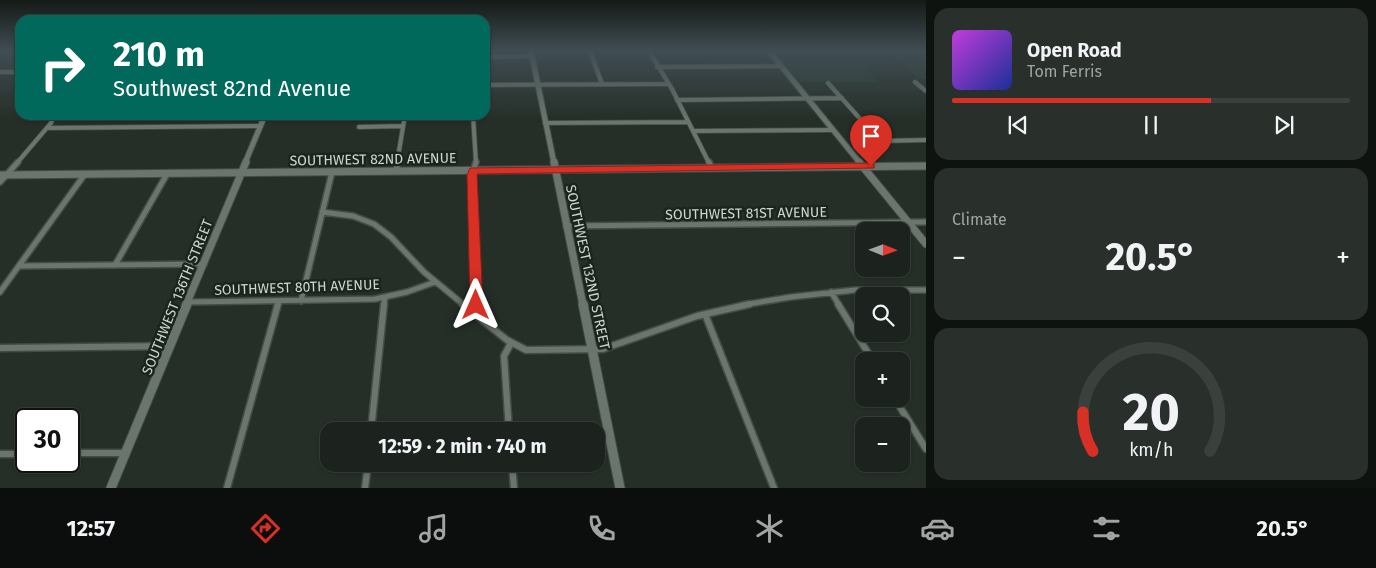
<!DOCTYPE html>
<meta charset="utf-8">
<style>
:root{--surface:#1c231e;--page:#292f2b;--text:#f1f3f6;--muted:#a0a4a4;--line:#3a403c;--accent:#d93025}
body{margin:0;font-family:"Fira Sans",sans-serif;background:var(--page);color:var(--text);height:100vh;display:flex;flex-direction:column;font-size:19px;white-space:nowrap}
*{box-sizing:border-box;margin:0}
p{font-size:16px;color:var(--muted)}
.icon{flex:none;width:28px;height:28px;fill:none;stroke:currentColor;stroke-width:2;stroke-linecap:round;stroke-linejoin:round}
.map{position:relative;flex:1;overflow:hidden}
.details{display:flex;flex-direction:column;gap:8px;padding:8px;background:#0f1310;width:450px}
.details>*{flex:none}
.banner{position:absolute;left:15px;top:15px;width:475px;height:105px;border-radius:15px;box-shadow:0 1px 4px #0004,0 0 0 1px var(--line);background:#00695c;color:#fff;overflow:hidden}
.needle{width:32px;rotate:91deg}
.tools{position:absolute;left:855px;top:222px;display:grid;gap:10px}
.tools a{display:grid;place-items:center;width:55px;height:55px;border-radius:10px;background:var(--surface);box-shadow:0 1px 4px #0004,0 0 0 1px var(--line);font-size:25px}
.speed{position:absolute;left:15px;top:408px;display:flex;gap:10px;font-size:25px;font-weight:700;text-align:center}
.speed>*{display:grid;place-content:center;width:65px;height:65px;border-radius:50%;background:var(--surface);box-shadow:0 1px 4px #0004,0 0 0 1px var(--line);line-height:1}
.speed .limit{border:2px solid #111;border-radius:8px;background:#fff;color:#111}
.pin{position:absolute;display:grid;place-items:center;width:42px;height:42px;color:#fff;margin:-51px -21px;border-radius:50% 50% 50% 0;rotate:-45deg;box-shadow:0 0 5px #0007}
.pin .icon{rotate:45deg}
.me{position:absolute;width:55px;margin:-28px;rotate:0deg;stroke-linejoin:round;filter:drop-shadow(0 0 4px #0008)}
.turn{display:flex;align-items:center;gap:18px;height:105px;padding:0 15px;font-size:22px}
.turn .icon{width:65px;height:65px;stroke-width:2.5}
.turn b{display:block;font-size:35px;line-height:42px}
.big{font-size:38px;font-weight:700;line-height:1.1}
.details .tile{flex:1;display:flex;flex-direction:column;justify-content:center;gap:8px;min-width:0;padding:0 18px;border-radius:15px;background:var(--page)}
.details .dial{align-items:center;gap:0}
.dial svg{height:130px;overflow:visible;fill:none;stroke:var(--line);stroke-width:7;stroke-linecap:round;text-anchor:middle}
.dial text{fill:var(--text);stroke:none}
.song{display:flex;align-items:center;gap:15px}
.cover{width:60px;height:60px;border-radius:8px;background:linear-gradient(135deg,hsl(290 70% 55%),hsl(230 70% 35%))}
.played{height:5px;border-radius:2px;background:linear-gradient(90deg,var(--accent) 65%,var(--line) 65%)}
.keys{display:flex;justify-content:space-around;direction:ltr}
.heat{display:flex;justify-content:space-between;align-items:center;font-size:28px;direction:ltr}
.trip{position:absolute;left:320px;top:422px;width:285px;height:50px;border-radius:15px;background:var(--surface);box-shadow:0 1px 4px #0004,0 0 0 1px var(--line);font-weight:700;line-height:50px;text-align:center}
.dock{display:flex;height:80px;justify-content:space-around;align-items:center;background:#0b0e0c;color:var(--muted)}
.dock .icon{width:35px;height:35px}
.dock .on{color:var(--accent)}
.dock b{font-size:22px;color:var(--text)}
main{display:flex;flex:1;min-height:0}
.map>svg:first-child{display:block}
.built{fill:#29392e}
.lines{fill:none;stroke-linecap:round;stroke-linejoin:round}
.street-far2-casing{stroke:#444c46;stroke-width:5.5}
.street-far1-casing{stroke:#444c46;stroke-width:8}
.street-casing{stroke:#444c46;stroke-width:9}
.secondary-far2-casing{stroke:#444c46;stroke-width:7}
.secondary-far1-casing{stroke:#444c46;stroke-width:9}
.secondary-casing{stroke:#444c46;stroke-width:11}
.street-far2{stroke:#6a756d;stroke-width:4}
.street-far1{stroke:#6a756d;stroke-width:5}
.street{stroke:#6a756d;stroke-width:6}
.secondary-far2{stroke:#6a756d;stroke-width:5}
.secondary-far1{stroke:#6a756d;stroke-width:7}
.secondary{stroke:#6a756d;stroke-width:9}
.route{fill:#d93025;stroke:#8d1f18}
.labels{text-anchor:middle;stroke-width:5;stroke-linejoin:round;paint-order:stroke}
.street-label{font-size:14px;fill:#cfd5d0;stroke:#1b251e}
</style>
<main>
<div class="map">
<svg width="926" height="488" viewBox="0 0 926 488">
<rect width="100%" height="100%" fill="#252f28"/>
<path class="built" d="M772 51H876L891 64 862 65 879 82H800L794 78Z
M888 51H926V79H919Z"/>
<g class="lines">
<g class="street-far2-casing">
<path id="street-far2" d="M590 51 602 84
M649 51 672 89 709 163
M485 57 532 56
M657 67 781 66
M0 72H15
M915 82 926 91
M828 83 880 141 926 140
M485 85 667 84
M677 100 842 98
M473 115 476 163
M545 123 688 122
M359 127 403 126
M47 128 261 126
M693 131 833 130
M17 163 51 123 54 115
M397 163 405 115"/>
</g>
<g class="street-far1-casing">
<path id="street-far1" d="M709 162 712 168
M396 171 398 162
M0 182 18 162
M322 212 353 216 374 224 391 237 424 272 464 305
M566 226 926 222
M115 265 167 174
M19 266 204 264
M0 292 85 174
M831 292 839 305
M301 301 332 172
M188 302 375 299 407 292 435 282
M278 305 279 301
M384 305 385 298
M476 305 472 175 476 162
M743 305 791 297 855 290H926"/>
</g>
<g class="street-casing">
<path id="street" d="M462 304 507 340 526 350 603 349 697 316 750 304
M838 304 873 361
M473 313 476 304
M705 314 774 488
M0 348 170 346
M895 399 926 449
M371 431 384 304
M509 431 504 356 511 343
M69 453H126
M0 454H26
M512 464 514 488
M227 488 278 304
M365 488 368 464"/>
</g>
<g class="secondary-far2-casing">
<path id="secondary-far2" d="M531 51 554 163
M769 51 860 163
M245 163 265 115"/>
</g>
<g class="secondary-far1-casing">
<path id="secondary-far1" d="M554 162 583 305
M859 162 926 244
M0 175 926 166
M186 305 246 162"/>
</g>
<g class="secondary-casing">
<path id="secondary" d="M583 304 620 488
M111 488 187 304"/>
</g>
<use href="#street-far2" class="street-far2"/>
<use href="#street-far1" class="street-far1"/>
<use href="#street" class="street"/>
<use href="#secondary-far2" class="secondary-far2"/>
<use href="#secondary-far1" class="secondary-far1"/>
<use href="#secondary" class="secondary"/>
</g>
<linearGradient id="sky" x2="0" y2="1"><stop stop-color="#141a16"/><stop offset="0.42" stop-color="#404d53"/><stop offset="1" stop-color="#404d53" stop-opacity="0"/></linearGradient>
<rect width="926" height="120" fill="url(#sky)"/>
<path class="route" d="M871 163 874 164V168L477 174 483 305 481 309 476 310 472 309 470 305 467 175 470 168Z"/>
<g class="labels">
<g class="street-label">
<text transform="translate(373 159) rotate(-1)" y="5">SOUTHWEST 82ND AVENUE</text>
<text transform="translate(746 213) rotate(-1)" y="5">SOUTHWEST 81ST AVENUE</text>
<text transform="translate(588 267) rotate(78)" y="5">SOUTHWEST 132ND STREET</text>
<text transform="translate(297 287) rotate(-2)" y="5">SOUTHWEST 80TH AVENUE</text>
<text transform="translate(177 297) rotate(-68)" y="5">SOUTHWEST 136TH STREET</text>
</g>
</g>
</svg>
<div class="tools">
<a><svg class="needle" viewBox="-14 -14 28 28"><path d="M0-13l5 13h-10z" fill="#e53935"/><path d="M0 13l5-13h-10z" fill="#a0a4a4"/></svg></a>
<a><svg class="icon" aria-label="search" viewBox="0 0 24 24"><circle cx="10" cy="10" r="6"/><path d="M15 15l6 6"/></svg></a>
<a>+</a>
<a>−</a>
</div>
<div class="speed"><div class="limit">30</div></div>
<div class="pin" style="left:871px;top:166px;background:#d93025"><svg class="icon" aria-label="arrive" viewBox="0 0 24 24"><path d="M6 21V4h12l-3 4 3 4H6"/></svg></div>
<svg class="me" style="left:476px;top:305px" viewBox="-20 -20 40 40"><path d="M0-17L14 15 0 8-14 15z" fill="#d93025" stroke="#fff" stroke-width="4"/></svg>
<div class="trip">12:59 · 2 min · 740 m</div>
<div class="banner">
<div class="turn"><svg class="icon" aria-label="right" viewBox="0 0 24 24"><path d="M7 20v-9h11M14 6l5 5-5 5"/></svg><div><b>210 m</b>Southwest 82nd Avenue</div></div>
</div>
</div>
<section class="details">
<div class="tile">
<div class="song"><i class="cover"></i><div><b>Open Road</b><p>Tom Ferris</p></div></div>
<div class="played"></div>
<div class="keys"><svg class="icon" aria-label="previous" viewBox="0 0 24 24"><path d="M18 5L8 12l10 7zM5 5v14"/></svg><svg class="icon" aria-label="pause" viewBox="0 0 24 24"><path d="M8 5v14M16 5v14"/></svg><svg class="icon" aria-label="next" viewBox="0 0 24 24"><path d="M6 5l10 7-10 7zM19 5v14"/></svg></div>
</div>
<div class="tile"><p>Climate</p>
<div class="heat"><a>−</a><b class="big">20.5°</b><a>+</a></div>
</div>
<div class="tile dial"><svg viewBox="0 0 100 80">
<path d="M14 69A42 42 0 1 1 86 69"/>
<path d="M14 69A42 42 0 0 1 8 45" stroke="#d93025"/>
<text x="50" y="56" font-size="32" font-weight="700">20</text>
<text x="50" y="72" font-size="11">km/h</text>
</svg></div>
</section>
</main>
<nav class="dock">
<b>12:57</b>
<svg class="icon on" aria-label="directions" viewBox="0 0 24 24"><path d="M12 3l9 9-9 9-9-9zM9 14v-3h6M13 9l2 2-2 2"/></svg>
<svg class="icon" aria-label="music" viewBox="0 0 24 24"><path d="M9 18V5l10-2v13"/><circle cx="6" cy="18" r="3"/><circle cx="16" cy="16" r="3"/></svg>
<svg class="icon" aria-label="phone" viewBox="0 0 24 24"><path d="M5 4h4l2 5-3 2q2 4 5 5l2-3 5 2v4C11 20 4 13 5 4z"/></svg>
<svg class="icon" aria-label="climate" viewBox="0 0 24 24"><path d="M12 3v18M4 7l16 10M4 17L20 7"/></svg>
<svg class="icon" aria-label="car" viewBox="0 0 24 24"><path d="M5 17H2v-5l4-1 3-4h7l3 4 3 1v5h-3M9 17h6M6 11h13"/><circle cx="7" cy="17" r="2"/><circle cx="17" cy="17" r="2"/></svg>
<svg class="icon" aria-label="filters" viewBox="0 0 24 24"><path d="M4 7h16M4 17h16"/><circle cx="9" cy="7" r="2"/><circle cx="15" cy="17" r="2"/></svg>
<b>20.5°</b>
</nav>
